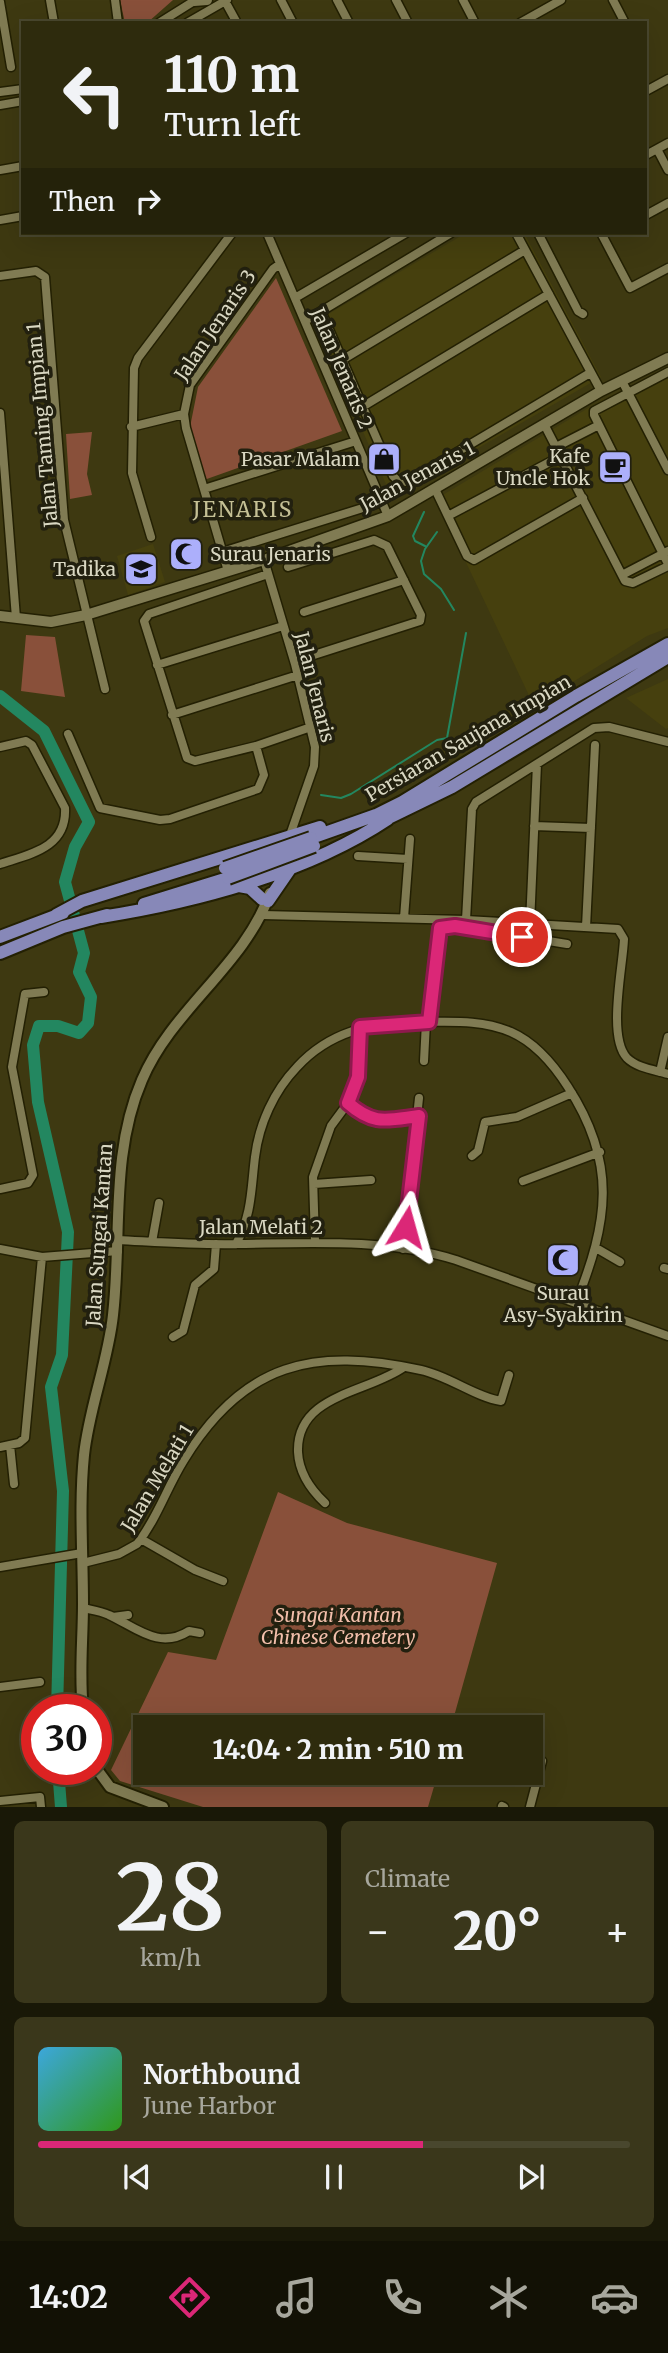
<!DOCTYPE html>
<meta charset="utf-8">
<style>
:root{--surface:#2e2b0d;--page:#3a371b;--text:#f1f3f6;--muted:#a7a79d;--line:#49472e;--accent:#db2777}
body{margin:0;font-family:Merriweather,serif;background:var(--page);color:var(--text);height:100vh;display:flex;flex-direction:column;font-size:26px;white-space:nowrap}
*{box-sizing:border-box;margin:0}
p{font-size:23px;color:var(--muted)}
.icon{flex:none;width:38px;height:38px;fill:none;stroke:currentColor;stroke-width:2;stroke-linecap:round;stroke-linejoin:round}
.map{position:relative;height:1807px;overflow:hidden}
.details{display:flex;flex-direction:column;gap:14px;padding:14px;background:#191807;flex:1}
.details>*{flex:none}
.guide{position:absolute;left:21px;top:21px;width:626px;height:214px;border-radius:0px;box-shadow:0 7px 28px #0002,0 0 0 2px var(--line);background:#2e2b0d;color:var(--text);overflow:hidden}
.speed{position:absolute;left:21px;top:1694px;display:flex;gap:14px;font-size:35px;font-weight:700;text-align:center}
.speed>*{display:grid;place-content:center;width:91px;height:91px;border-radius:50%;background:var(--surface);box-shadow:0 7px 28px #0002,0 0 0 2px var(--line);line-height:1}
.speed .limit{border:10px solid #d22;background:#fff;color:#111}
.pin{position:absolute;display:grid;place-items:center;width:60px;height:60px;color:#fff;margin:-30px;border:4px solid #fff;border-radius:50%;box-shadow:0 2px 7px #0007}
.me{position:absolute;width:77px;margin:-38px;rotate:8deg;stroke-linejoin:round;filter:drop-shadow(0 0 5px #0008)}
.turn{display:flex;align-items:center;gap:24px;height:147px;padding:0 28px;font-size:32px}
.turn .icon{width:91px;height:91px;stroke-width:2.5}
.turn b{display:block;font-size:49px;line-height:60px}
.then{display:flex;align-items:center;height:66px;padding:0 28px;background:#0003;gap:14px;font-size:26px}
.big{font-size:52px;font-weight:800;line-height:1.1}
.details .widget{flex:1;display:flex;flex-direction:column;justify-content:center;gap:10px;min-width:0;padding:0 24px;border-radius:10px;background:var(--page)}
.details .dial{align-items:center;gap:0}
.dial b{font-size:91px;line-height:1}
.song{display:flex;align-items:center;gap:21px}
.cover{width:84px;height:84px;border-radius:10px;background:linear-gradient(135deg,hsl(200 70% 55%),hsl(110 70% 35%))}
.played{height:7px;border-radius:4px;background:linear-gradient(90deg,var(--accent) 65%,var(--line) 65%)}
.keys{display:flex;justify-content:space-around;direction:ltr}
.heat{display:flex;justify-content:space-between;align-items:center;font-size:38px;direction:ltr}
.details .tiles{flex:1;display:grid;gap:14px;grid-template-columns:1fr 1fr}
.widget:last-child{grid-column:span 2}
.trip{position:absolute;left:133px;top:1715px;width:410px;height:70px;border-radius:0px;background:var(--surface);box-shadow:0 7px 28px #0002,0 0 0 2px var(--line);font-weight:800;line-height:70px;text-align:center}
.tabs{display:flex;height:112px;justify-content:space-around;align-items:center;background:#121105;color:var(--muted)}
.tabs .icon{width:49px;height:49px}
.tabs .on{color:var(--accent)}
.tabs b{font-size:32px;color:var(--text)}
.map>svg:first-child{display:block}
.built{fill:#46400e}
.green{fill:#89503a}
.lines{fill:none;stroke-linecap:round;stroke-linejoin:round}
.stream{stroke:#238760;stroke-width:2}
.river{stroke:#238760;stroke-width:12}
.minor-casing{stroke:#232003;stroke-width:11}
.tertiary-casing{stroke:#232003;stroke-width:13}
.secondary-casing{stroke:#232003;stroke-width:14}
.trunk-casing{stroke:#232003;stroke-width:16}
.minor{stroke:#807b53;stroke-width:8}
.tertiary{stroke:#807b53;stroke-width:10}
.secondary{stroke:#807b53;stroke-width:10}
.trunk{stroke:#8788b8;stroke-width:12}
.trunk-bridge-casing{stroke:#232003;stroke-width:16;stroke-linecap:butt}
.trunk-bridge{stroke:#8788b8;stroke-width:12}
.route-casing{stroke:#8e194d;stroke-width:18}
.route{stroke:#db2777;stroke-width:12}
.labels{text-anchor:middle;stroke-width:7;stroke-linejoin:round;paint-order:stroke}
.street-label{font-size:19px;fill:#d9d7c2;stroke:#22200f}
.poi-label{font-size:19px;fill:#d9d7c2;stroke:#22200f;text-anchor:end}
.park-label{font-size:19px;font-style:italic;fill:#f3bfab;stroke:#22200f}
.neighbourhood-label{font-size:21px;letter-spacing:2px;fill:#c5c095;stroke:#22200f}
</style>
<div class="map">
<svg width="668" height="1807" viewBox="0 0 668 1807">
<rect width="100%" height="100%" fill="#3e3911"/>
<path class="built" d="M466 233H524L601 377 392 498 315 322Z
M668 368V628L647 636 534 706 436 499 600 401Z
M153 544 165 582 128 595 117 556Z
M668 679V728L666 729 626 698Z"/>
<path class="green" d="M120 0H173L147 23H125Z
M276 278 342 431 204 480 190 427 198 387Z
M92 432 87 474 92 495 70 499 66 434Z
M26 635 55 637 65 697 21 691Z
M278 1492 347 1523 497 1563 451 1727H145V1773H438L428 1807H203L120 1781 111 1770 168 1652 216 1660Z"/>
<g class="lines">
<path class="stream" d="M424 512 413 536 415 541 425 546
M437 532 425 549 421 561 424 574 441 589 454 610
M321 795 341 798 351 794 437 740 447 738 466 633"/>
<path class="river" d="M0 696 44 731 89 822 75 847 65 882 84 953 79 972 91 997 88 1023 79 1033 58 1026H39L33 1045 38 1102 68 1232 62 1355 51 1387 63 1491 57 1710
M58 1769 61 1807"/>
<g class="minor-casing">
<path id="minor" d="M50 0 54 23
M115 0 118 23
M281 0 293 23
M337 0 349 23
M396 0 408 23
M463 0 475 23
M613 0 625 23
M225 1 237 23
M0 2 11 67
M159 23 194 1
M187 23 227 0
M520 23 561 0
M646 91 668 79
M0 92 23 89
M0 105 23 101
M657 149 668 170
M646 155 668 143
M0 170 23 166
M646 215 668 203
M0 220 23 216
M267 233 388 516
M516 233 601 391
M538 233 578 311 583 314
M601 233 630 288 668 268
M0 276 36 271 45 277 64 520 105 689
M295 298 406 233
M321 311 393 476 397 480 407 482 590 373
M305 321 451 233
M342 360 525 250
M668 372 594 411V415L668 564
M622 381 668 470
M362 407 549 294
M0 413 16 618
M544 424 625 581 633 583 668 566
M131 427 184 414
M556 447 597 426
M204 489 356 441
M435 489 467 556 474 560 583 498
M448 516 561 456
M151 537 132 473 134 368 138 358 232 233
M222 552 382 502
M264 560 295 664 315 747 314 766 289 838
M288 567 374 540 387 546 421 615 420 621 314 655
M228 571 186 428 184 414 190 385 273 269 280 264
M268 574 149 614 144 621 187 758 195 761 256 746 311 727
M622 575 668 551
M304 612 404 580
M157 665 283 626
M172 715 298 675
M68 734 100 808 160 820 170 819 258 789 264 775 256 746
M0 747 26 741 32 745 65 808C67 848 30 854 0 864
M534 826 591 828
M358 856 408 859
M263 915 466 920 618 929 624 939C623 967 607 1037 627 1058 637 1068 655 1070 668 1074
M404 918 410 839
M466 920 472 809 476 802 594 728 609 727 668 742
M530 924 537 764
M586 927 595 745
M429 1022 440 928 455 926 567 944
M424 1061 426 1022
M660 1072 668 1037
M348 1103C374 1125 387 1120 419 1116
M472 1156 478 1151 485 1122 517 1117 572 1093
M523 1181 600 1152
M314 1184 371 1180
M0 1189 28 1183 33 1175 12 1067 25 994 44 992
M118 1240C158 1242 198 1245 237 1244 310 1243 385 1238 456 1260L668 1336
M315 1241 313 1177 331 1126 348 1103 358 1077 360 1027
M152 1242 159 1203
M236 1244C252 1215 251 1189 255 1157 259 1124 274 1091 297 1067 329 1032 371 1022 417 1022 449 1022 481 1019 511 1032 536 1043 554 1065 568 1087 618 1164 608 1222 576 1303
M596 1248 620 1262
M0 1249 42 1257 118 1251
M403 1249 419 1098
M664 1268 668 1269
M173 1337 183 1331 195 1285 214 1269 216 1244
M10 1445 14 1484
M0 1447 19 1443 25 1438 42 1257
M325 1503C310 1489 299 1473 298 1452 296 1394 368 1393 404 1367
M141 1539 195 1570 223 1581
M83 1563 119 1554 137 1544C157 1519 167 1487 184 1460 244 1362 314 1347 421 1370 449 1376 475 1397 501 1401L509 1375
M0 1567 82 1553
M83 1608C92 1610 101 1611 109 1615 137 1628 159 1650 189 1631L200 1633
M113 1617 128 1615
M0 1687 40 1682
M0 1801 40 1797 41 1807
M502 1806 504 1807
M530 1807 542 1761"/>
</g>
<g class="tertiary-casing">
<path id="tertiary" d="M194 1 207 0
M0 616 51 622 86 615 264 560 388 516 601 391 668 358"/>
</g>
<g class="secondary-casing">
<path id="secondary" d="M83 1710C79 1674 83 1640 83 1604 83 1554 79 1505 84 1455 89 1408 108 1362 113 1315 122 1236 110 1154 142 1080 172 1009 245 965 270 893
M96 1768 110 1787 163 1807"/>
</g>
<g class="trunk-casing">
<path id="trunk" d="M380 822 452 787 668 657
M311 838 376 815 402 802 576 696 668 644
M239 886 250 888 262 899
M268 901 290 869
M144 904 228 878
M56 915 82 901 320 827
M101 917C196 902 307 873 388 819
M0 937 63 913
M0 953 63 927 107 915"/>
</g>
<use href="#minor" class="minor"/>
<use href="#tertiary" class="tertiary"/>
<use href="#secondary" class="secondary"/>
<use href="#trunk" class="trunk"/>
<g class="trunk-bridge-casing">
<path id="trunk-bridge" d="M225 868 311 838
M228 878 314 846"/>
</g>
<use href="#trunk-bridge" class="trunk-bridge"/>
</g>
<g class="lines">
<g class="route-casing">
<path id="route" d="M406 1227 419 1116C387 1120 374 1126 348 1103L358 1077 360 1027 429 1022 440 928 455 926 522 937"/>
</g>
<use href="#route" class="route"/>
</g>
<defs>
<g id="shop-square" transform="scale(1.75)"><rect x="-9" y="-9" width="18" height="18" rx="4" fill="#acaffb" stroke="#22200f"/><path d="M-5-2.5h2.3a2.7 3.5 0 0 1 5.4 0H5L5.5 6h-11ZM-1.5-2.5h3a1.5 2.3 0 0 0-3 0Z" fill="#111"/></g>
<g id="cafe-square" transform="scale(1.75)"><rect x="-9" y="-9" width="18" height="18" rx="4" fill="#acaffb" stroke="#22200f"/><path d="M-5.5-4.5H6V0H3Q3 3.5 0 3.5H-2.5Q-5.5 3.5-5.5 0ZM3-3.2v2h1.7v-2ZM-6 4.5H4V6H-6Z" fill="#111"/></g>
<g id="mosque-square" transform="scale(1.75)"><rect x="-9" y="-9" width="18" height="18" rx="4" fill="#acaffb" stroke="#22200f"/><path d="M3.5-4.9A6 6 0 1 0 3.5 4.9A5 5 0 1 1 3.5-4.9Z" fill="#111"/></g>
<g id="school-square" transform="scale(1.75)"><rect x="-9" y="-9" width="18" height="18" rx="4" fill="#acaffb" stroke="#22200f"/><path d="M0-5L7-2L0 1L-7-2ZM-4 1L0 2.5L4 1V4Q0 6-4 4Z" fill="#111"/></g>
</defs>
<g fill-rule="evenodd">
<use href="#shop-square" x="384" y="459"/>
<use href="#cafe-square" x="615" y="467"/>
<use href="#mosque-square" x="186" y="554"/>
<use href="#school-square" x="141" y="569"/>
<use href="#mosque-square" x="563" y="1260"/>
</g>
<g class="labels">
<g class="street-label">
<text transform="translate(215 325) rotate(-56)" y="7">Jalan Jenaris 3</text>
<text transform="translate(342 368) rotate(67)" y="7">Jalan Jenaris 2</text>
<text transform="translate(42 425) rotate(-95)" y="7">Jalan Taming Impian 1</text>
<text transform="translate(417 476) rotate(-28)" y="7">Jalan Jenaris 1</text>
<text transform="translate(315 687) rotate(76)" y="7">Jalan Jenaris</text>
<text transform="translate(468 738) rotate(-30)" y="7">Persiaran Saujana Impian</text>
<text x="261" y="1234">Jalan Melati 2</text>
<text transform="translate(99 1235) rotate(-86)" y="7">Jalan Sungai Kantan</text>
<text transform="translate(157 1478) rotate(-59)" y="7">Jalan Melati 1</text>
</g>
<g class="poi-label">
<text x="590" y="463">Kafe<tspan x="590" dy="22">Uncle Hok</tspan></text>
<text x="360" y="466">Pasar Malam</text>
<text x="210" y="561" text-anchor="start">Surau Jenaris</text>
<text x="116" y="576">Tadika</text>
<text x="563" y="1300" text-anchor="middle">Surau<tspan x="563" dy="22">Asy-Syakirin</tspan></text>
</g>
<g class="park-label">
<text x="338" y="1622">Sungai Kantan<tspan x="338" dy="22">Chinese Cemetery</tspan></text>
</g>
<g class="neighbourhood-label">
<text x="243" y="517">JENARIS</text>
</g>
</g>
</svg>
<div class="speed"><div class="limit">30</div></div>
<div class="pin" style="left:522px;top:937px;background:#d93025"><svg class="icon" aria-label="arrive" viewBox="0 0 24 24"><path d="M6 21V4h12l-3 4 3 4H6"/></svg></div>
<svg class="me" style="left:406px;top:1227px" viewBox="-20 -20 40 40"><path d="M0-17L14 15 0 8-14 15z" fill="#db2777" stroke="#fff" stroke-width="4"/></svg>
<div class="trip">14:04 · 2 min · 510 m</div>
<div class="guide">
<div class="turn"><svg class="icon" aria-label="left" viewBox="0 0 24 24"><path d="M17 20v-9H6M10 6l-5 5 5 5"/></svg><div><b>110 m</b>Turn left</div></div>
<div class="then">Then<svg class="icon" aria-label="right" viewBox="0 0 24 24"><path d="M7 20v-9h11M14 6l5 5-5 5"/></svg></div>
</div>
</div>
<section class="details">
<div class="tiles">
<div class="widget dial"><b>28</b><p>km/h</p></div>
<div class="widget"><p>Climate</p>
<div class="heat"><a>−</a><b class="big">20°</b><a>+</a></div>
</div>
<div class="widget">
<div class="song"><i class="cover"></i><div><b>Northbound</b><p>June Harbor</p></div></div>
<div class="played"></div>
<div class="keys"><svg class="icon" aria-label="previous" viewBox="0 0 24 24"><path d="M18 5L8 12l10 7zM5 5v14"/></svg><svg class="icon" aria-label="pause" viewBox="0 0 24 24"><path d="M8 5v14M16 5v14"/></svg><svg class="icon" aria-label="next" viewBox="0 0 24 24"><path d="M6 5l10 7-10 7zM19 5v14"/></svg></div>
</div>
</div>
</section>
<nav class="tabs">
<b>14:02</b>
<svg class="icon on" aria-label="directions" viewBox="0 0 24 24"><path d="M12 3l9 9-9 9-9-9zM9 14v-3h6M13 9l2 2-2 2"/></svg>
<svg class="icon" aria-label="music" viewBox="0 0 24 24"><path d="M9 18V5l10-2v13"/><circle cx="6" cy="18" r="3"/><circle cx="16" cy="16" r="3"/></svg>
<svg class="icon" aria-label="phone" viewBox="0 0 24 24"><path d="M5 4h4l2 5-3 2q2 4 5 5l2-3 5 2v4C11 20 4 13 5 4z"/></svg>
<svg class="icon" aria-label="climate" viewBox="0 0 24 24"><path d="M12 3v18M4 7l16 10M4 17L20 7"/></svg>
<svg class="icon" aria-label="car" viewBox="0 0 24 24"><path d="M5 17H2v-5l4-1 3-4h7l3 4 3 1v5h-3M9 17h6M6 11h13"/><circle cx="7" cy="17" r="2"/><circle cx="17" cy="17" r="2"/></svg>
</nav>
